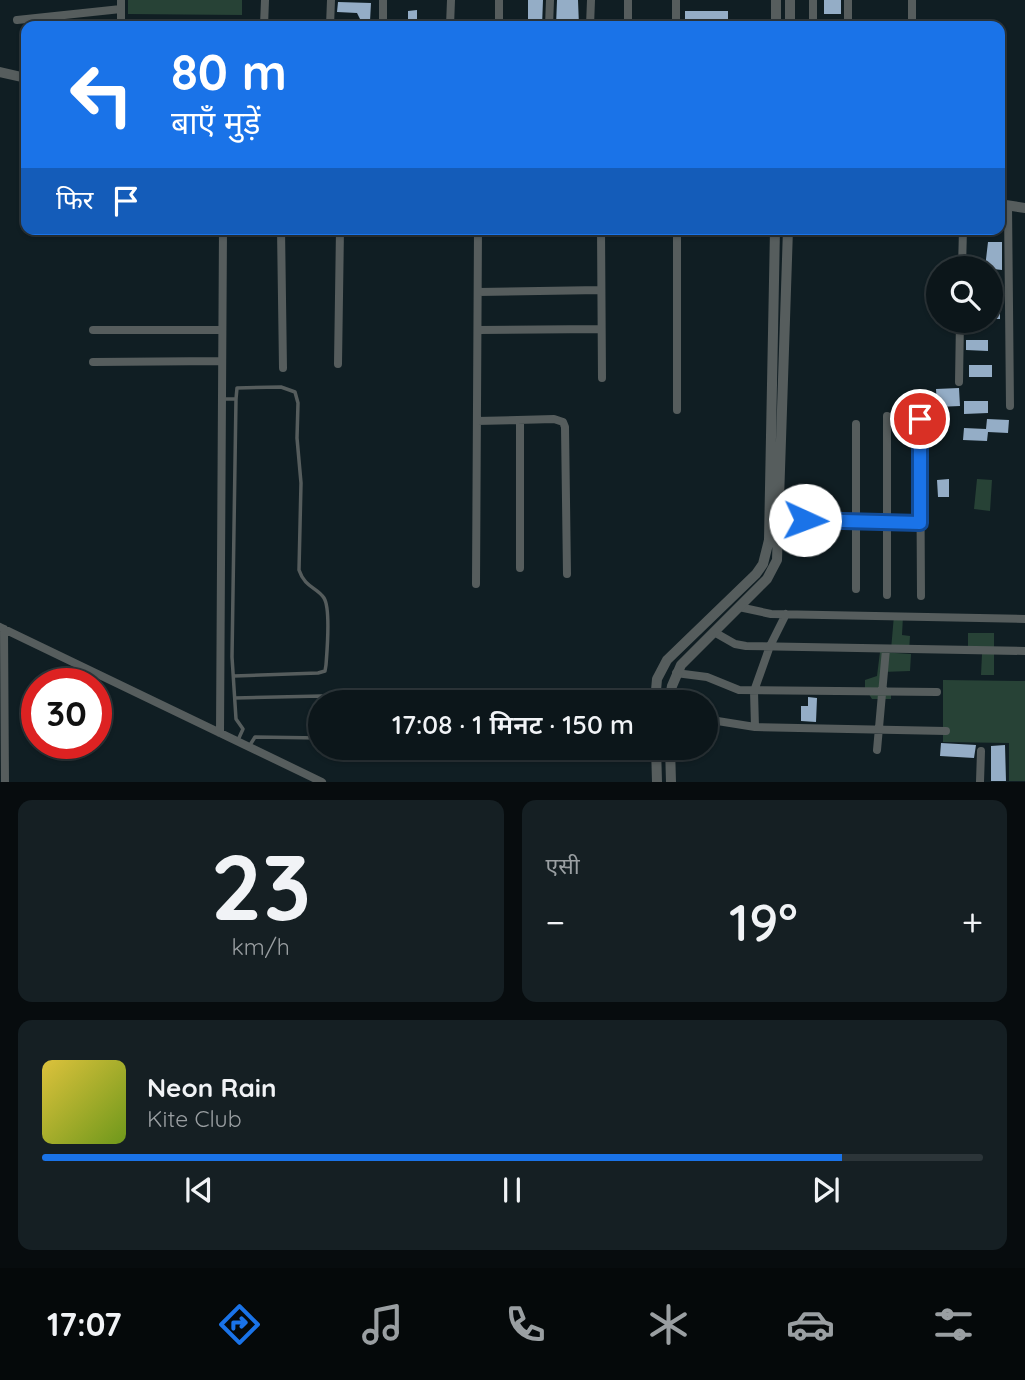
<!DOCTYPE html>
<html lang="hi">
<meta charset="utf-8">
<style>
:root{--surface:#0c161a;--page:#151f23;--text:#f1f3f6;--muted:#9a9fa2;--line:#2c3539;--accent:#1a73e8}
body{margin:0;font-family:Quicksand,"Noto Sans Devanagari",sans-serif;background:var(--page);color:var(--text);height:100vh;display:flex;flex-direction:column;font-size:26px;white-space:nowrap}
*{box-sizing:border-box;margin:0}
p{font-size:23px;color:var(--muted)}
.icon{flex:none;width:38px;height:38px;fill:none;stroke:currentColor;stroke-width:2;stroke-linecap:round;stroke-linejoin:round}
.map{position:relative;height:782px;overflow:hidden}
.drawer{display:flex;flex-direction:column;gap:18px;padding:18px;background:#070c0e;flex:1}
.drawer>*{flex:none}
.banner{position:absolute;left:21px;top:21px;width:984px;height:214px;border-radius:14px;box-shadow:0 2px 5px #0004,0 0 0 2px var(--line);background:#1a73e8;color:#fff;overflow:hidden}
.fabs{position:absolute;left:926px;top:256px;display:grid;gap:14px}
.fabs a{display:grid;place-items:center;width:77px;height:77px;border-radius:50%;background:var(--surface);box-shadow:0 2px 5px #0004,0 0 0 2px var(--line);font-size:35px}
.speed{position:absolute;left:21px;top:668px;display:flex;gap:14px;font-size:35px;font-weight:700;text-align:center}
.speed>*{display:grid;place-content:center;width:91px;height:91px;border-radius:50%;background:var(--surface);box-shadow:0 2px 5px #0004,0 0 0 2px var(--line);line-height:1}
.speed .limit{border:10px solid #d22;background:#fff;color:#111}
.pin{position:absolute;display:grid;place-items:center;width:60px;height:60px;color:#fff;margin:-30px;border:4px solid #fff;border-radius:50%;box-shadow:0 2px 7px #0007}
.me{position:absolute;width:77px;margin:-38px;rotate:92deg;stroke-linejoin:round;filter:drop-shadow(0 0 5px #0008)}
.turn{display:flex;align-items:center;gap:24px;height:147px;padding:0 35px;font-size:32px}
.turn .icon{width:91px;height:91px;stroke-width:2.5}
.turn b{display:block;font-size:49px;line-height:60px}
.then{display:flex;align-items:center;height:66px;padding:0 35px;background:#0003;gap:14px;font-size:26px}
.big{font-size:52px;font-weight:600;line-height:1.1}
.drawer .tile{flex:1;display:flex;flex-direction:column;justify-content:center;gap:10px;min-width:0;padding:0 24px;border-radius:14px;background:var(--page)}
.drawer .dial{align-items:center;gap:0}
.dial b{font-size:91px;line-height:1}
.song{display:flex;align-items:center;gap:21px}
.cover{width:84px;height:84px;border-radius:10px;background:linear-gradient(135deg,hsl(50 70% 55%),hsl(80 70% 35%))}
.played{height:7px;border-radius:4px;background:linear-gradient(90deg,var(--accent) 85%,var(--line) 85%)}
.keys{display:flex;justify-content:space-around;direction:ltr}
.heat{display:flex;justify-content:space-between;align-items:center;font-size:38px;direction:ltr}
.drawer .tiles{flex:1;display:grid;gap:18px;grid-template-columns:1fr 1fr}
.tile:last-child{grid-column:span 2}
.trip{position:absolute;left:308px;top:690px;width:410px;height:70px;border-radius:35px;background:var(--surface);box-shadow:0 2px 5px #0004,0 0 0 2px var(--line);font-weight:600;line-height:70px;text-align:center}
.dock{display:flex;height:112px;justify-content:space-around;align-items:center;background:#05090a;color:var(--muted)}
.dock .icon{width:49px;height:49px}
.dock .selected{color:var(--accent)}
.dock b{font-size:32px;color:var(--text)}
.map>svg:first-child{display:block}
.green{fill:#274236}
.building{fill:#94adc6}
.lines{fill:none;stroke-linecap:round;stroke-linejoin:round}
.service{stroke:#565d5d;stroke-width:3.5}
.minor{stroke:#565d5d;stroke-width:8}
.tertiary{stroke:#565d5d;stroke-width:10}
.route-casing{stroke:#114b97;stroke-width:18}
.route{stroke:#1a73e8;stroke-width:12}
</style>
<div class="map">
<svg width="1025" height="782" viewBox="0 0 1025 782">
<rect width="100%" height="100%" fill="#101e23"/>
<path class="green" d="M128 0H242V15L128 14Z
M977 479 992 480 990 511 974 509Z
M894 615 903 616 902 635 910 636 909 651 891 650Z
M968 633H994V652L968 651Z
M880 652 911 654 910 671 882 672 878 692 891 693V699H872L865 688V680L877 676Z
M982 654H994V675H981Z
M943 680 1025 681V781H1009V743L943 742Z"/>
<path class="building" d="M528 0H543L542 26H528Z
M557 0H578L579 26H556Z
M824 0H841V14H824Z
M338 2 371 3 370 21H361L357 13 337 12Z
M417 10V26H408V11Z
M685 11H728V26H685Z
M988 242H1002V270L985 268Z
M990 308H1000V319H990Z
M966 340H988V351L966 350Z
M969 365H992V377H969Z
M959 388 960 406 937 407 936 389Z
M964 401H988V413L964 414Z
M987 419 1009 420 1008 433 988 432 987 441 963 440 964 428 986 429Z
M949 479V497H938L937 480Z
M808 697 817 698 816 722 801 721V706H808Z
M941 743 976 745 974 758 940 756Z
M1005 745 1006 781H991V746Z"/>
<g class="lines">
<path class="service" d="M224 399H236L232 657 236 719 243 729 238 740
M234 676 318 673 325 671 326 665C327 651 331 609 324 598 317 587 305 588 299 570L301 483 297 438 298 403 295 392 281 387 237 388 236 399
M235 698 322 696 334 702
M250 745 255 737 320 738"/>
<path class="minor" d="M121 0V26
M383 0V26
M676 0V26
M17 20 121 9
M264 26 265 0
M330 26 331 0
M450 26 451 0
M499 26V0
M549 26 550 0
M590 26 591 0
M628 26V0
M813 26V0
M848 26V0
M912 26V0
M1008 205 1010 406
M281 229 283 368
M601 229 602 378
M677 229V410
M962 268 963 229
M478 292 601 290
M93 330H222
M478 330 601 329
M93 362 222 361
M338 364 340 229
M959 382 960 320
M887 416V595
M920 419 921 596
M477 421 554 419 563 422 565 427 567 574
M780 520 920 523
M520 568V420
M476 584 478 229
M856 589V424
M739 607 771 614 1025 619
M0 627 322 782
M4 629 5 782
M714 632 735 644 746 646 1025 651
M676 673 707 677 739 690 937 692
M705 719 755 727 946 731
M755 727 754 691 770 646 786 614
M220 733 223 229
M877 750 886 649
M980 782 981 751"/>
<path class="tertiary" d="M776 0V26
M790 26V0
M0 72 26 78
M999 204 1025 208
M655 702 657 679 667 660 756 574 763 564 769 540 775 229
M669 702 672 686 681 665 767 579 777 560 788 229
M656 747 657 782
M670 747 671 782"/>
</g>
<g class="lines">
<g class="route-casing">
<path id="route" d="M805 520 920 523V419"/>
</g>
<use href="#route" class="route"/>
</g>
</svg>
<div class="fabs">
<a><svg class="icon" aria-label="search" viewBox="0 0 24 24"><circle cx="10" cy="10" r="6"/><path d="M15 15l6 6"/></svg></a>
</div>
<div class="speed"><div class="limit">30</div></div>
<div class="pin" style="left:920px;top:419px;background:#d93025"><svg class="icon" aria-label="arrive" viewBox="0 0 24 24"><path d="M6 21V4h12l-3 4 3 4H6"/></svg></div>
<svg class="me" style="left:805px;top:520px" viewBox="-20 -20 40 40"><circle r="19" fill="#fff"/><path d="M0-13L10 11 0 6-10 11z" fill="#1a73e8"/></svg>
<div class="trip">17:08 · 1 मिनट · 150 m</div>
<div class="banner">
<div class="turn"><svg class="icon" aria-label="left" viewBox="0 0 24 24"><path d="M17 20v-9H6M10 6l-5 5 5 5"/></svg><div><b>80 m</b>बाएँ मुड़ें</div></div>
<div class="then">फिर<svg class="icon" aria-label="arrive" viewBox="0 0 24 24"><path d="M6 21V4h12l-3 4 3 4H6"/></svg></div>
</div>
</div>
<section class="drawer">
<div class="tiles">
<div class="tile dial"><b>23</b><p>km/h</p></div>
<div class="tile"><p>एसी</p>
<div class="heat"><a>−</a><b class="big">19°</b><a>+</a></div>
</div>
<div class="tile">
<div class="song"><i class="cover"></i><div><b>Neon Rain</b><p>Kite Club</p></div></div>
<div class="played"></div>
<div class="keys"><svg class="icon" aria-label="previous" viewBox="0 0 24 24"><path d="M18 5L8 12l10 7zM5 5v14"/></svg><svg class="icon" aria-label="pause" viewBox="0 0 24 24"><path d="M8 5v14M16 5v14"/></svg><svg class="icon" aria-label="next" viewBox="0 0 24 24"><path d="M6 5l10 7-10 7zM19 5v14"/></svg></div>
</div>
</div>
</section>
<nav class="dock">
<b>17:07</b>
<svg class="icon selected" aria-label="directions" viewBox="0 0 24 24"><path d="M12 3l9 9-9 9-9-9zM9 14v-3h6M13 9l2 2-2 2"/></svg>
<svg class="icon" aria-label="music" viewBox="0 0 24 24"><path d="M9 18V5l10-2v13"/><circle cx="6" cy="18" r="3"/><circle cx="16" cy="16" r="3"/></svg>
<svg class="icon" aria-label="phone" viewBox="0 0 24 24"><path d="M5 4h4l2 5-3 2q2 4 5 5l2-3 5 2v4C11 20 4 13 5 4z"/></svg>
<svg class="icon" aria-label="climate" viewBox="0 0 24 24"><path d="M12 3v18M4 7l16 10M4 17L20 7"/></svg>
<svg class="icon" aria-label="car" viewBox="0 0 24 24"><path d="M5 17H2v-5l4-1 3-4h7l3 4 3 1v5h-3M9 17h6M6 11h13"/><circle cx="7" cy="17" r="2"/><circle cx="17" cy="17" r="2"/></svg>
<svg class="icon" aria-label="filters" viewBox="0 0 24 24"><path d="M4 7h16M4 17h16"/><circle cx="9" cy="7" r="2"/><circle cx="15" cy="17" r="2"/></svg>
</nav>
